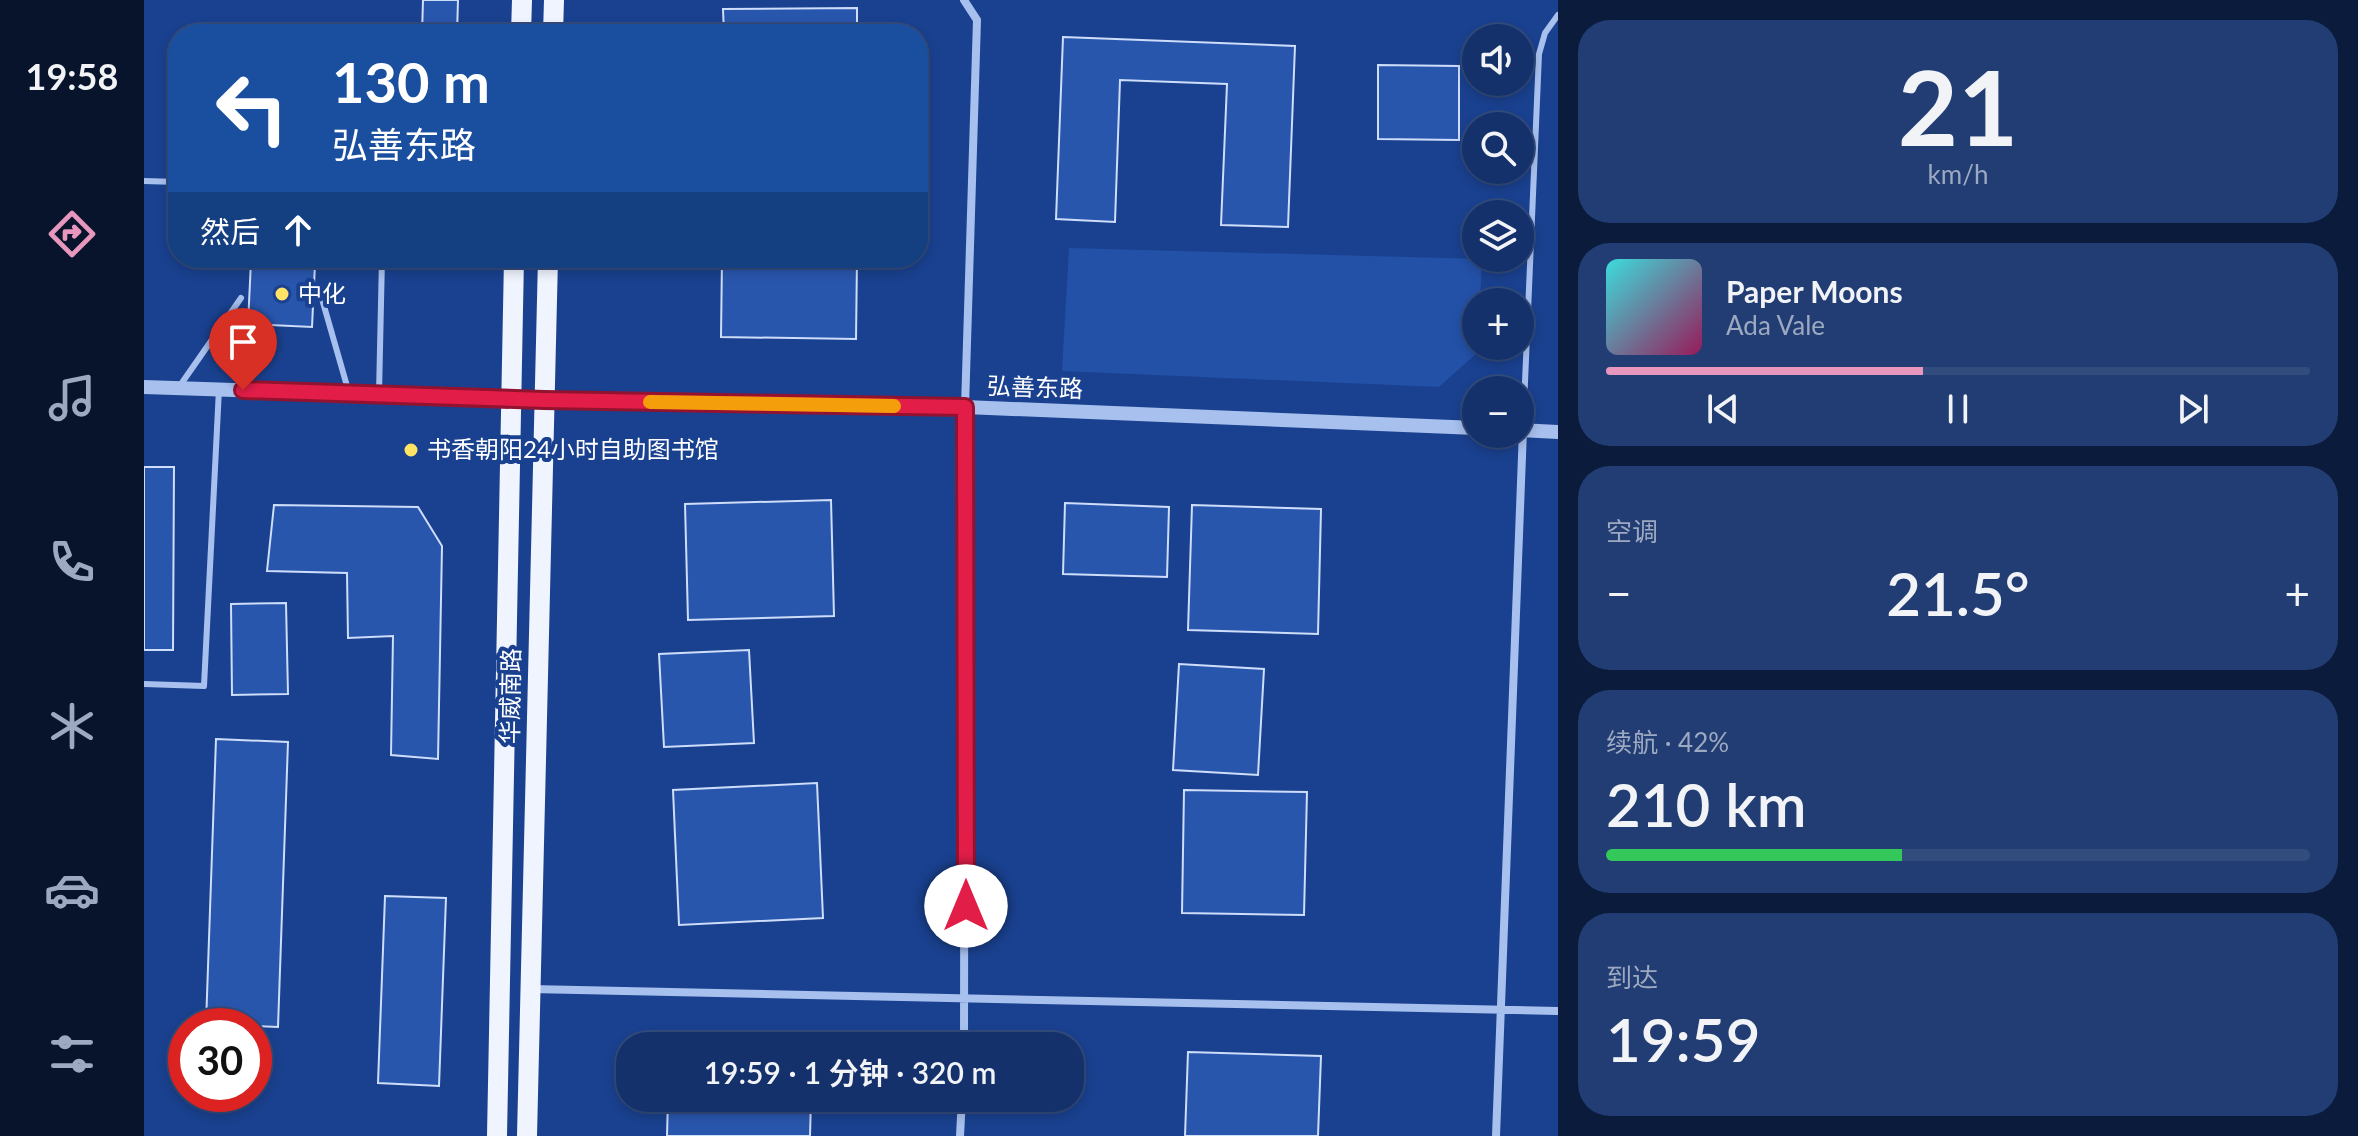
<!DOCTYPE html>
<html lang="zh">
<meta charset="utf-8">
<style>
:root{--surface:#14316b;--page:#213d73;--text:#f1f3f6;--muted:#9da9c1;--line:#334c7e;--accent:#e797bd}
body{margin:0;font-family:Lato,"Noto Sans SC",sans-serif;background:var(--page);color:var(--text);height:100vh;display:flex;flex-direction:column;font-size:30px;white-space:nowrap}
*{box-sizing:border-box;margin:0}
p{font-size:26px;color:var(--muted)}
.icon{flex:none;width:44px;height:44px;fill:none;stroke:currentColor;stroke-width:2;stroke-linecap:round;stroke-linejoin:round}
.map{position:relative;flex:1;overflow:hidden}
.details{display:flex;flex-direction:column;gap:20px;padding:20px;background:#0b1b3b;width:800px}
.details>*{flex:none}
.banner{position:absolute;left:24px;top:24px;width:760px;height:244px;border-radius:32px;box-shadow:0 4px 12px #0003,0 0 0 2px var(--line);background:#1a4fa0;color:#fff;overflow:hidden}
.buttons{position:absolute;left:1318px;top:24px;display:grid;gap:16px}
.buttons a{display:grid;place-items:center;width:72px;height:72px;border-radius:50%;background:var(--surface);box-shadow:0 4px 12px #0003,0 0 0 2px var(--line);font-size:40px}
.speed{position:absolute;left:24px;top:1008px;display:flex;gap:16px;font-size:40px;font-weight:700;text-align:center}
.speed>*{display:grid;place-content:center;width:104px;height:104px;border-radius:50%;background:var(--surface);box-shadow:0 4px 12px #0003,0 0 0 2px var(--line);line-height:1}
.speed .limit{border:12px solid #d22;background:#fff;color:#111}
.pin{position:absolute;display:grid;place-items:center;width:68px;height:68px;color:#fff;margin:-82px -34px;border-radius:50% 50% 50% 0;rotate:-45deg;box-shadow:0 0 8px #0007}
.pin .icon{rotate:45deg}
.me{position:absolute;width:88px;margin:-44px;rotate:0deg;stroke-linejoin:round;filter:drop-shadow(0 0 6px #0008)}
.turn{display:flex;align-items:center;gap:28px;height:168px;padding:0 32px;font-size:36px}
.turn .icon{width:104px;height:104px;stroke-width:2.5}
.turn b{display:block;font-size:56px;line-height:68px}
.then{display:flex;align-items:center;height:76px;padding:0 32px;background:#0003;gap:16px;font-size:30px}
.big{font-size:60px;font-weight:600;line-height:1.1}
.details .card{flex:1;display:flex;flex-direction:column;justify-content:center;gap:12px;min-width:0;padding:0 28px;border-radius:32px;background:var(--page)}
.details .dial{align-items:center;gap:0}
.dial b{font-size:104px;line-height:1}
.song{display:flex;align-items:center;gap:24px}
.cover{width:96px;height:96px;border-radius:12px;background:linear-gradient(135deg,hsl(180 70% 55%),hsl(330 70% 35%))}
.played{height:8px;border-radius:4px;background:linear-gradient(90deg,var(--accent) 45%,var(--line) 45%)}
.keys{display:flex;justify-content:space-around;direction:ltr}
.heat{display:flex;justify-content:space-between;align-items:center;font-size:44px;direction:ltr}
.charge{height:12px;border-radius:6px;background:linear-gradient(90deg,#34c759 42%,var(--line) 0)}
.trip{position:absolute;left:472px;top:1032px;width:468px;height:80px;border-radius:32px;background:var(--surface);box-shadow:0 4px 12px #0003,0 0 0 2px var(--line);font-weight:600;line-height:80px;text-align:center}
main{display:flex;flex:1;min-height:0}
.dock{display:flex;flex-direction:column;width:144px;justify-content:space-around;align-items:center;background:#08142b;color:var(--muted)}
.dock .icon{width:56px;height:56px}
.dock .active{color:var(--accent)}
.dock b{font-size:36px;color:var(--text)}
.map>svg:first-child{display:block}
.green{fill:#2351a8}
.building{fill:#2956ad;stroke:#ceddfa;stroke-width:2}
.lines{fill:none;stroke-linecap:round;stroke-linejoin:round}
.service{stroke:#a8c0ee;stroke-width:6}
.minor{stroke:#a8c0ee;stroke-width:8}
.tertiary{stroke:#a8c0ee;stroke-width:14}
.primary{stroke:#eff4ff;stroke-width:20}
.route-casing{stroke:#92132f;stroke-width:20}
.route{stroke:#e11d48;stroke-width:14}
.slow{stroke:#f59e0b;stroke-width:14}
.poi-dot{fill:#ffe365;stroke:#1a418f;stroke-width:3}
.labels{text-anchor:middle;stroke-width:8;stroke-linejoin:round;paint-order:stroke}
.poi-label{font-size:24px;fill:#fff;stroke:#1a418f;text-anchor:start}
.street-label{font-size:24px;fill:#fff;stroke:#1a418f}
</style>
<main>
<nav class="dock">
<b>19:58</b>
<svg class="icon active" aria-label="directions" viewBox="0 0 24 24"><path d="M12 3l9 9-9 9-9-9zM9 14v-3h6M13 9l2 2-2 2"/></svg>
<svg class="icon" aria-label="music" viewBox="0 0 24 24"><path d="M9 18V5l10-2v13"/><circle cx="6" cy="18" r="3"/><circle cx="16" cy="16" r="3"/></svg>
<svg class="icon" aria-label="phone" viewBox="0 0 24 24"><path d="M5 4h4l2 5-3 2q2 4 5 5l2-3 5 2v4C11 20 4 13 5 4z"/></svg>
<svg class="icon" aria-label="climate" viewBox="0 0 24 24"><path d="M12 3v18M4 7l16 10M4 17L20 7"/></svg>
<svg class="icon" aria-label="car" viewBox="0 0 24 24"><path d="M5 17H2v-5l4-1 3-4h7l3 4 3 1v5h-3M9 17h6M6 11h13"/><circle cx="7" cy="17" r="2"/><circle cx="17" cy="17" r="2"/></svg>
<svg class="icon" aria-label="filters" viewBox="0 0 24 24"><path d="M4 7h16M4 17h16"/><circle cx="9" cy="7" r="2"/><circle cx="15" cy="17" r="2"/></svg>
</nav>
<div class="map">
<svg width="1414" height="1136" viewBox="0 0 1414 1136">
<rect width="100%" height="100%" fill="#1a418f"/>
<path class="green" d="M925 248 1338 259 1336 302H1332L1334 352 1295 387 918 371Z"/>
<path class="building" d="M279 0H314L313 34H278Z
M713 8V34H580L579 9Z
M919 37 1151 46 1144 227 1077 225 1083 84 976 80 971 222 912 219Z
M1234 65 1315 66V140L1234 139Z
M578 258H713L712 339 577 337Z
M107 261 171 264 168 327 104 324Z
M0 467H30L29 650H0Z
M687 500 690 616 544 620 541 504Z
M921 503 1025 507 1023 577 919 574Z
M130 505 274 507 298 546 294 759 247 755 249 636 204 638 203 573 123 571Z
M1048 505 1177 509 1174 634 1044 630Z
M142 603 144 694 88 695 87 604Z
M605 650 610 743 520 747 515 654Z
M1035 664 1120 669 1114 775 1029 770Z
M72 739 144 742 134 1027 62 1024Z
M673 783 679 918 535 925 529 790Z
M1040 790 1163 792 1160 915 1038 913Z
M241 896 302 898 295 1086 234 1083Z
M524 1044 667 1045V1046H524Z
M1044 1052 1177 1056 1174 1136H1041Z
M524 1098H667L666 1136H523Z"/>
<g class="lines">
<path class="service" d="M0 181 34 182
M178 299 205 393
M35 387 97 298
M235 394 238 258
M1379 429 1395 54 1401 33 1414 15
M0 684 60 686 75 389"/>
<path class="minor" d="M820 0 833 20 821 407 820 1046
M387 989 1414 1011
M816 1136 818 1098
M1352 1136 1379 430"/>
<path class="tertiary" d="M0 387 400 400 821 407 1332 428
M1376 430 1414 432"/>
<path class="primary" d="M377 34 378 0
M409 34 410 0
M353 1136 370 258
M383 1136 404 258"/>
</g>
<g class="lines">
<g class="route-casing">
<path id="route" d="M99 390 400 400 821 407 822 906"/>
</g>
<use href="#route" class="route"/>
<path class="slow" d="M506 402 750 406"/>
</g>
<g class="poi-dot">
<circle cx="138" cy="294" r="8"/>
<circle cx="267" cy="450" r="8"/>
</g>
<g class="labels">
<g class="poi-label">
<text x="154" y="302">中化</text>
<text x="283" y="458">书香朝阳24小时自助图书馆</text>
</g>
<g class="street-label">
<text transform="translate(891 388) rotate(2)" y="8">弘善东路</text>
<text transform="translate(367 696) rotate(-89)" y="8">华威南路</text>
</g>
</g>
</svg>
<div class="buttons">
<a><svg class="icon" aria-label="sound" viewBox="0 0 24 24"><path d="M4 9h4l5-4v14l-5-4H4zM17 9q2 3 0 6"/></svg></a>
<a><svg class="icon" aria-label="search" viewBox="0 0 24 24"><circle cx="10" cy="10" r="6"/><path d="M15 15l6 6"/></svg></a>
<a><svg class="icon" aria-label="layers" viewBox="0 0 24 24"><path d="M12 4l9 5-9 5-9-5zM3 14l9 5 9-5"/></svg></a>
<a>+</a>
<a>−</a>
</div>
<div class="speed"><div class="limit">30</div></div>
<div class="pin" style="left:99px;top:390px;background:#d93025"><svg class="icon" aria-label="arrive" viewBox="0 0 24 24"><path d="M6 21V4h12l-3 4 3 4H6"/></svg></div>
<svg class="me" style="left:822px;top:906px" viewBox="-20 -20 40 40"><circle r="19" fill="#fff"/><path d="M0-13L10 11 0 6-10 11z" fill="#e11d48"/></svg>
<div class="trip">19:59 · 1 分钟 · 320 m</div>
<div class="banner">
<div class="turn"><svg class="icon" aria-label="left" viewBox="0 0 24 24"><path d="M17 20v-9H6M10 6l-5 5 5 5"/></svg><div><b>130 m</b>弘善东路</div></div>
<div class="then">然后<svg class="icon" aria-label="ahead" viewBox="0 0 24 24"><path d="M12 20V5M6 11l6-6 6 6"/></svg></div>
</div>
</div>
<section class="details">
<div class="card dial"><b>21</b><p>km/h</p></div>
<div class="card">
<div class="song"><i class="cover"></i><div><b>Paper Moons</b><p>Ada Vale</p></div></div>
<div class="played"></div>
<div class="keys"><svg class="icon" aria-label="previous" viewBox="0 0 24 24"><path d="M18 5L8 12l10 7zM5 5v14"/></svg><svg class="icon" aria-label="pause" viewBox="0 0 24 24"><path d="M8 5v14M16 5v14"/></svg><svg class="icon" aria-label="next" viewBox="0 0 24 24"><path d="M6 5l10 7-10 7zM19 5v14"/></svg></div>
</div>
<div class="card"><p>空调</p>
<div class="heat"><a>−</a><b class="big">21.5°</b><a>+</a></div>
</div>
<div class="card"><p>续航 · 42%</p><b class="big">210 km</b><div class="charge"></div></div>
<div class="card"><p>到达</p><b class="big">19:59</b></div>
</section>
</main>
